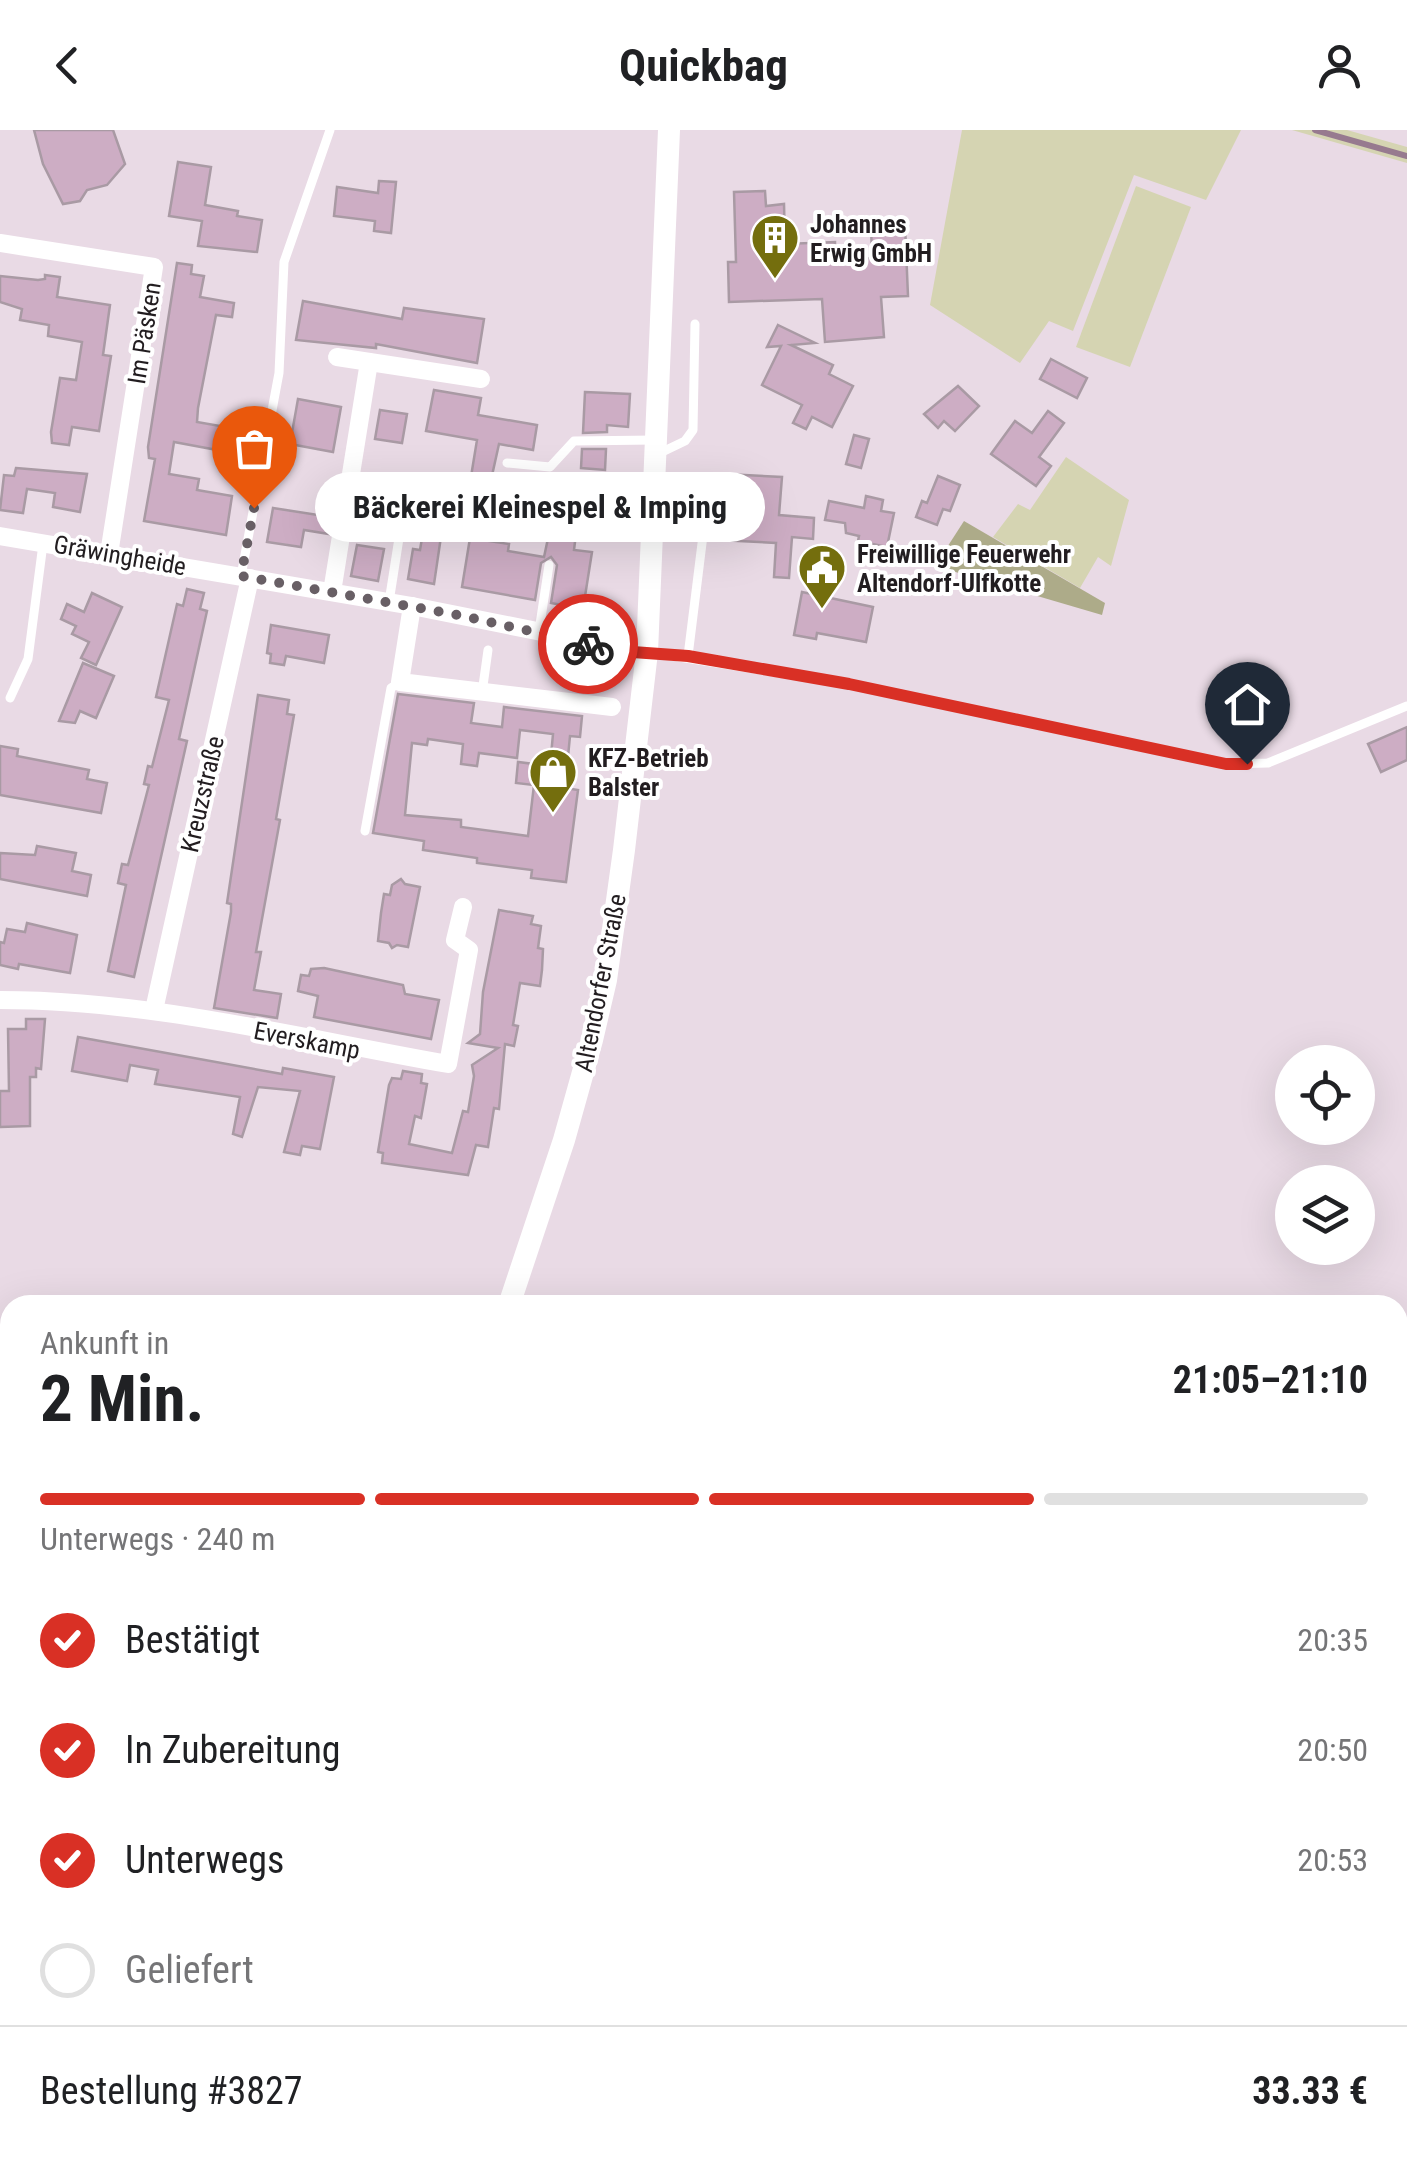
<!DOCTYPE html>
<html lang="de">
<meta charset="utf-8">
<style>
:root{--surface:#fff;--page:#f6f6f6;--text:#202124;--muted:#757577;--line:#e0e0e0;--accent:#d93025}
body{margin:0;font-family:"Roboto Condensed",sans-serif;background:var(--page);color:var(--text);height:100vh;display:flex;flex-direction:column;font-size:38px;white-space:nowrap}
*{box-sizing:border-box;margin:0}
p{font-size:32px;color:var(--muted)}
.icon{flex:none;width:55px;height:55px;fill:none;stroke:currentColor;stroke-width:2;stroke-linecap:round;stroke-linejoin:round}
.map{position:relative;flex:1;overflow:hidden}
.side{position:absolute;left:0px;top:1165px;width:1408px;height:882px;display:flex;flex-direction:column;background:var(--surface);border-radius:30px 30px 0 0;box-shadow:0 10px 40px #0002}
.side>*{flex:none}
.fabs{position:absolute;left:1275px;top:915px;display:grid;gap:20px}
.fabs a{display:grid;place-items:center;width:100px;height:100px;border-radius:50%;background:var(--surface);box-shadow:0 10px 40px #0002;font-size:50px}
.pin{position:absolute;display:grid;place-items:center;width:85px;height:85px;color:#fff;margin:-102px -42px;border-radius:50% 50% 50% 0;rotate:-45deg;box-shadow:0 0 10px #0007}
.pin .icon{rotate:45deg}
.courier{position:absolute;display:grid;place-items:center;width:100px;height:100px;margin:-50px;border:8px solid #d93025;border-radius:50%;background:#fff;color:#222;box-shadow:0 2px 12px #0007}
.bubble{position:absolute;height:70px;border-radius:35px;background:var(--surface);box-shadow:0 10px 40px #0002;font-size:32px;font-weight:700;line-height:70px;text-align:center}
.summary em{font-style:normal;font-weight:700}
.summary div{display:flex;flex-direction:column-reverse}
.summary{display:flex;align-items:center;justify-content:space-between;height:170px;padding:0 40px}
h1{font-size:65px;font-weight:700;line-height:75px}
.bar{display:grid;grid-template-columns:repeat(4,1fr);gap:15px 10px;align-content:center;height:120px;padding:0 40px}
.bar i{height:12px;border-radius:8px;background:var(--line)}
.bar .current{background:var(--accent)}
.bar p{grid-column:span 4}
.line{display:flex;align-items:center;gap:25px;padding:0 40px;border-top:2px solid var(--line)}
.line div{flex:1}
ol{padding:0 40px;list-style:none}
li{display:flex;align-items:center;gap:30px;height:110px}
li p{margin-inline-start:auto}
li .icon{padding:10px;border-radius:50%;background:var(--accent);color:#fff;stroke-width:4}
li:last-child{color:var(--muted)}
li i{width:55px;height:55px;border:5px solid var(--line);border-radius:50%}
header{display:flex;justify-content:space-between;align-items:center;height:130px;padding:0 40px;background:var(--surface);font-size:45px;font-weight:700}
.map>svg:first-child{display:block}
.green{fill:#d5d4b2}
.forest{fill:#adab89}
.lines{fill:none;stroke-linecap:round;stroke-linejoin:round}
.stream{stroke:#977a8f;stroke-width:6}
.building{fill:#cdadc4;stroke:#a99aa4;stroke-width:2.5;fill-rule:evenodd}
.service{stroke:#fff;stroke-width:9}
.minor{stroke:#fff;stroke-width:18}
.tertiary{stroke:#fff;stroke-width:22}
.done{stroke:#685f65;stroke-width:10;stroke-dasharray:0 18}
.route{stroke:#d93025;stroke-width:12}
.labels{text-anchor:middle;stroke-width:8;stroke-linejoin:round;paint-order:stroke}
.poi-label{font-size:25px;font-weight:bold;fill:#221d20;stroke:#fff;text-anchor:start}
.street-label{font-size:25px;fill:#221d20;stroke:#fff}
</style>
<header><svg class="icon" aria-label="back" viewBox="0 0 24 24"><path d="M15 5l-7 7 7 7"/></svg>Quickbag<svg class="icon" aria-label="person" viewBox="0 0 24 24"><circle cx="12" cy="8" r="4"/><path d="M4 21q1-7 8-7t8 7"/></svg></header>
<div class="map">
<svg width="1407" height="2046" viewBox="0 0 1407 2046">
<rect width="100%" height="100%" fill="#e9dae5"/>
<!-- green -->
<g class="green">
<polygon points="962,0 1241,0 1206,70 1134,45 1073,201 1049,191 1020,233 930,175"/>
<polygon points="1292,0 1347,0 1407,17 1407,33"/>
<polygon points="1136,56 1191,77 1130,237 1076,217"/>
<polygon points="1066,327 1129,370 1111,436 1098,427 1080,458 993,407 1018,374 1030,380"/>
</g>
<!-- forest -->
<g class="forest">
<polygon points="964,391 1105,473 1102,485 935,436"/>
<polygon points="10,1813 10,2036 7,2046 0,2046 0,1815"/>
</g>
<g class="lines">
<!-- stream -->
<g class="stream">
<polyline points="1315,0 1407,26"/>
<polyline points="1398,1277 1407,1269"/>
<polyline points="0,1494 10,1490"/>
</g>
</g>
<!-- building -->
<g class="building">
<polygon points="34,0 113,0 125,34 107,55 87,60 80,71 63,74 43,34"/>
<polygon points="178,32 211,37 205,75 238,81 237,86 262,90 257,122 198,116 202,91 169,86"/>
<polygon points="379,51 396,52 391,103 374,101 375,91 334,86 337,57 378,63"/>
<polygon points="765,61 766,76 784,74 785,114 835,112 835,129 872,128 871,96 905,95 908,166 881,167 884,207 825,212 822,169 729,172 728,132 736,132 734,62"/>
<polygon points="177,133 192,135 191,144 204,146 200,167 234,173 232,187 216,185 198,278 197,292 220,296 217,320 174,312 169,344 199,349 197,360 232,366 226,405 144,391 155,329 149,328 148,317"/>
<polygon points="45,145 60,147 57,167 110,175 103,225 111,226 99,301 72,297 69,315 52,313 51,302 60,248 76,250 82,212 48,206 49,195 20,190 22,179 0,172 0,146 38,150 45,149"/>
<polygon points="303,171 402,189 404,178 484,189 477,233 376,214 376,218 296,210"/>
<polygon points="778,195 815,213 791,215 833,235 829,244 853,256 832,297 812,287 806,299 793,293 802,275 762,255 781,216 767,217"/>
<polygon points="1051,229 1087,248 1077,268 1040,249"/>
<polygon points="958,256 979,276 955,301 944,291 938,298 924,284"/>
<polygon points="434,260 481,268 478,285 537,295 533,320 499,314 487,368 468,365 477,310 426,301"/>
<polygon points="585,262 630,264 628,297 607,295 607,302 583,303"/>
<polygon points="298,269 341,277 333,322 290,314"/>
<polygon points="380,280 407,284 402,313 375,309"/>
<polygon points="1048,281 1064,293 1039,327 1051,336 1036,356 991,324 1015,291 1032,303"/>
<polygon points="854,305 869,309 861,338 846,334"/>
<polygon points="582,319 606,319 605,340 581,338"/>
<polygon points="16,338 87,344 80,382 53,377 55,363 27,359 23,383 0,380 4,345 14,346"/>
<polygon points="725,344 782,347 779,385 814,388 813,409 792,407 789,448 774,447 776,413 719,410"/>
<polygon points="938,346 960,355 950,381 943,379 937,395 916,387 922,371 927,373"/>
<polygon points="373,350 396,353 390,386 368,382"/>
<polygon points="866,366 883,370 881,381 894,383 887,417 858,411 859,406 846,403 845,393 825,390 829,371 864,378"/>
<polygon points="273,378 331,387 329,404 304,400 301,417 267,412"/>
<polygon points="425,390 443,393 434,454 408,449 413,419 420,420"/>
<polygon points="560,393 577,396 574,420 592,422 583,479 551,473 557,435 551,427 541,433 535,470 462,457 470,408 509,414 508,421 544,427 550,399 559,401"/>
<polygon points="357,415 384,419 378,451 351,446"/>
<polygon points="187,459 204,463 200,479 207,481 179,609 187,611 134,847 108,841 126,755 118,753 122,734 128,735 149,655 144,654 148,636 152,637 169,570 156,567 177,474 183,476"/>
<polygon points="802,462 873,477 866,512 817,503 816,509 794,505"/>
<polygon points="92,463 122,477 96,535 81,528 89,512 72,504 76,496 61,489 67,474 84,482"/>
<polygon points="271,495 329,505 324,533 286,526 284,535 270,533 271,524 267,523"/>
<polygon points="83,533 114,546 96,588 80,581 75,593 59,591"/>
<path d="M 398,564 L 474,573 L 471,593 L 502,597 L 504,577 L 582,586 L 580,607 L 570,606 L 565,658 L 578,660 L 566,752 L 531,748 L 532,740 L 477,733 L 477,728 L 423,720 L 424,711 L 373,703 ZM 520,600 L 553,604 L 550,636 L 518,632 L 516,653 L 534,655 L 528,706 L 461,697 L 461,690 L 405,685 L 412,613 L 427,615 L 428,609 L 463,614 L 461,634 L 477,636 L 479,623 L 517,628 Z"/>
<polygon points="258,565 289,570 287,584 294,585 276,689 280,690 256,822 261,822 254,860 281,864 277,888 214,878 231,782 231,774 227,773"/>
<polygon points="1407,597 1407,630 1381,642 1368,614"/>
<polygon points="0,616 18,619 17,626 89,640 87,649 107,653 101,683 0,665"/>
<polygon points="37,716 76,723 72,741 91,745 87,766 0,749 0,723 35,725"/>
<polygon points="401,749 405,754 420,757 408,817 397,815 392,818 389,813 378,811 381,783 384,764 390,765 392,755"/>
<polygon points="499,780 533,786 531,794 541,796 538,818 543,819 542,840 540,856 520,853 513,895 518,896 514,916 505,914 499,979 494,978 488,1017 476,1015 468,1045 382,1033 383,1023 378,1022 389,955 392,948 401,949 403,941 422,944 421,953 427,954 421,988 415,986 409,1014 452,1023 463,981 468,982 474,946 472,935 498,918 468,913 480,904 483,862"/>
<polygon points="27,793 77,805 70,843 19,834 18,839 0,835 0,812 4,813 7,799 25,802"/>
<polygon points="324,838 403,855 405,864 439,870 431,909 314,887 318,866 298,861 301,845 309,846 311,839"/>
<polygon points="26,889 45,889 41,939 36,938 36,947 30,947 30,996 0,997 0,961 9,961 8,899 26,899"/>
<polygon points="78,907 282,944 283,938 334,947 320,1019 302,1016 300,1025 284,1022 300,961 258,957 242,1007 233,1004 240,967 155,954 158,940 130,935 127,951 72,941"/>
</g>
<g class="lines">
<!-- service -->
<g class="service">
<polyline points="660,323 685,311 693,300 695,194"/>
<polyline points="507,333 550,337 574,311 654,310"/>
<polyline points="241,446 279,243 284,132 330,0"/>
<polyline points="389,472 402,389"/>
<polyline points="539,501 549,435"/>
<polyline points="647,522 849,554 1226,634 1268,633 1407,576"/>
<polyline points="688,526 710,349"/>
<polyline points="482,563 488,520"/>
<polyline points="10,568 28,529 43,414"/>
<polyline points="365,701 391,558 400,552"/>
<polyline points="1398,1980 1407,1979"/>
<polyline points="1381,2038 1389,2046"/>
</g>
<!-- minor -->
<g class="minor">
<polyline points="0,113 154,137 109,424"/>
<polyline points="337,227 481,249"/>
<polyline points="0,406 412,476 572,508 605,520 647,522"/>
<polyline points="332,462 369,232"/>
<polyline points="412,476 400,552 612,577"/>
<path d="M 0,870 C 151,870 300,908 448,934 L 469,820 L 455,810 L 463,777"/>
<polyline points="154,880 250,448"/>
<polyline points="1398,1579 1407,1574"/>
<polyline points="0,1793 10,1792"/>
</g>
<!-- tertiary -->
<g class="tertiary">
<polyline points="509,1175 564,1010 592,910 606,850 624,720 647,522 669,0"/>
<polyline points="196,2046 199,2038"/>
</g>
</g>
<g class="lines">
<!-- done -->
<polyline class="done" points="254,378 241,446 458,485 588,514"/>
<!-- route -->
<polyline class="route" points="588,514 605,520 688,526 849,554 1226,634 1247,634"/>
</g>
<!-- icons -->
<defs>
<g id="building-pin" transform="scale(2.5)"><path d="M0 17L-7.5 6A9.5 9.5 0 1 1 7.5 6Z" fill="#746e0d" stroke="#fff"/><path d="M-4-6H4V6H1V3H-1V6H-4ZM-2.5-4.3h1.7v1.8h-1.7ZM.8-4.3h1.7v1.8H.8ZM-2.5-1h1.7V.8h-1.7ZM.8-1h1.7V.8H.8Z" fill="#fff"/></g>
<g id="civic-pin" transform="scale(2.5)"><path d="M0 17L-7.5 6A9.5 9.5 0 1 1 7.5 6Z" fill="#746e0d" stroke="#fff"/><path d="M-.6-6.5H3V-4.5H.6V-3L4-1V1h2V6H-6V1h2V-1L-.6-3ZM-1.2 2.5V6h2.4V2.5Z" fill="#fff"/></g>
<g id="shop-pin" transform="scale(2.5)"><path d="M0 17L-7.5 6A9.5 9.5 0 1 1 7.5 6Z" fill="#746e0d" stroke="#fff"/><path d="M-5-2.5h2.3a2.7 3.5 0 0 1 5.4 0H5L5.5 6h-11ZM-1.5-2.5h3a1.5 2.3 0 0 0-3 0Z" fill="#fff"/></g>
</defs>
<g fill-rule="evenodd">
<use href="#building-pin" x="775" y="108"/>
<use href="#civic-pin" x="822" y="438"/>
<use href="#shop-pin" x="553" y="642"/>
</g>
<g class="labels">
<!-- poi labels -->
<g class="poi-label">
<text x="810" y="103">Johannes<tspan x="810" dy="29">Erwig GmbH</tspan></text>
<text x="857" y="433">Freiwillige Feuerwehr<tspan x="857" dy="29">Altendorf-Ulfkotte</tspan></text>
<text x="588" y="637">KFZ-Betrieb<tspan x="588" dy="29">Balster</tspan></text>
</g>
<!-- street labels -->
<g class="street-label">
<text transform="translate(144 203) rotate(-81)" y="9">Im Päsken</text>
<text transform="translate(120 425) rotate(10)" y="9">Gräwingheide</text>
<text transform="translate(202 664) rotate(-77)" y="9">Kreuzstraße</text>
<text transform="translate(600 853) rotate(-79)" y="9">Altendorfer Straße</text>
<text transform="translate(307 910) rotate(11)" y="9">Everskamp</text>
</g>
</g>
</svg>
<div class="fabs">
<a><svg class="icon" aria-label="locate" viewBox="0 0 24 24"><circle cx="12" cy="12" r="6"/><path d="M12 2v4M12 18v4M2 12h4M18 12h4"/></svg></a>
<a><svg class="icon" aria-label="layers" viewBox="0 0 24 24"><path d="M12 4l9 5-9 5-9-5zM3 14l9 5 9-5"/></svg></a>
</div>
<div class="pin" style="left:254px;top:378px;background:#ea580c"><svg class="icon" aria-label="bag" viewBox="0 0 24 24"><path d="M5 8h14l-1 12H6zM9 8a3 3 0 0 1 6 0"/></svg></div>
<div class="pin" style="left:1247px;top:634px;background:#1f2937"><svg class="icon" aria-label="home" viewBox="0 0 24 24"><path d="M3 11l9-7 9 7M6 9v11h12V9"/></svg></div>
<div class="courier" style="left:588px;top:514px"><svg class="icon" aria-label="bike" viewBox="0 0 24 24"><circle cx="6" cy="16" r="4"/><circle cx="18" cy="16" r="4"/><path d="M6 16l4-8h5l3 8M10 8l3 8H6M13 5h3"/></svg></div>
<div class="bubble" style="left:315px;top:342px;width:450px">Bäckerei Kleinespel &amp; Imping</div>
<section class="side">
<div class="summary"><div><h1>2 Min.</h1><p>Ankunft in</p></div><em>21:05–21:10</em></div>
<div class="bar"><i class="current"></i><i class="current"></i><i class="current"></i><i></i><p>Unterwegs · 240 m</p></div>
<ol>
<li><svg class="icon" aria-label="check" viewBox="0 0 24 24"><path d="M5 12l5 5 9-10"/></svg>Bestätigt<p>20:35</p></li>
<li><svg class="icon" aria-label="check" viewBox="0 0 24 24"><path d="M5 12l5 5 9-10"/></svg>In Zubereitung<p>20:50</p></li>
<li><svg class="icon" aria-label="check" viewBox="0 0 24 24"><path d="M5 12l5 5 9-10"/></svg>Unterwegs<p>20:53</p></li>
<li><i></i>Geliefert</li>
</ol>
<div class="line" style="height:130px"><div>Bestellung #3827</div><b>33.33 €</b></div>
</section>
</div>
